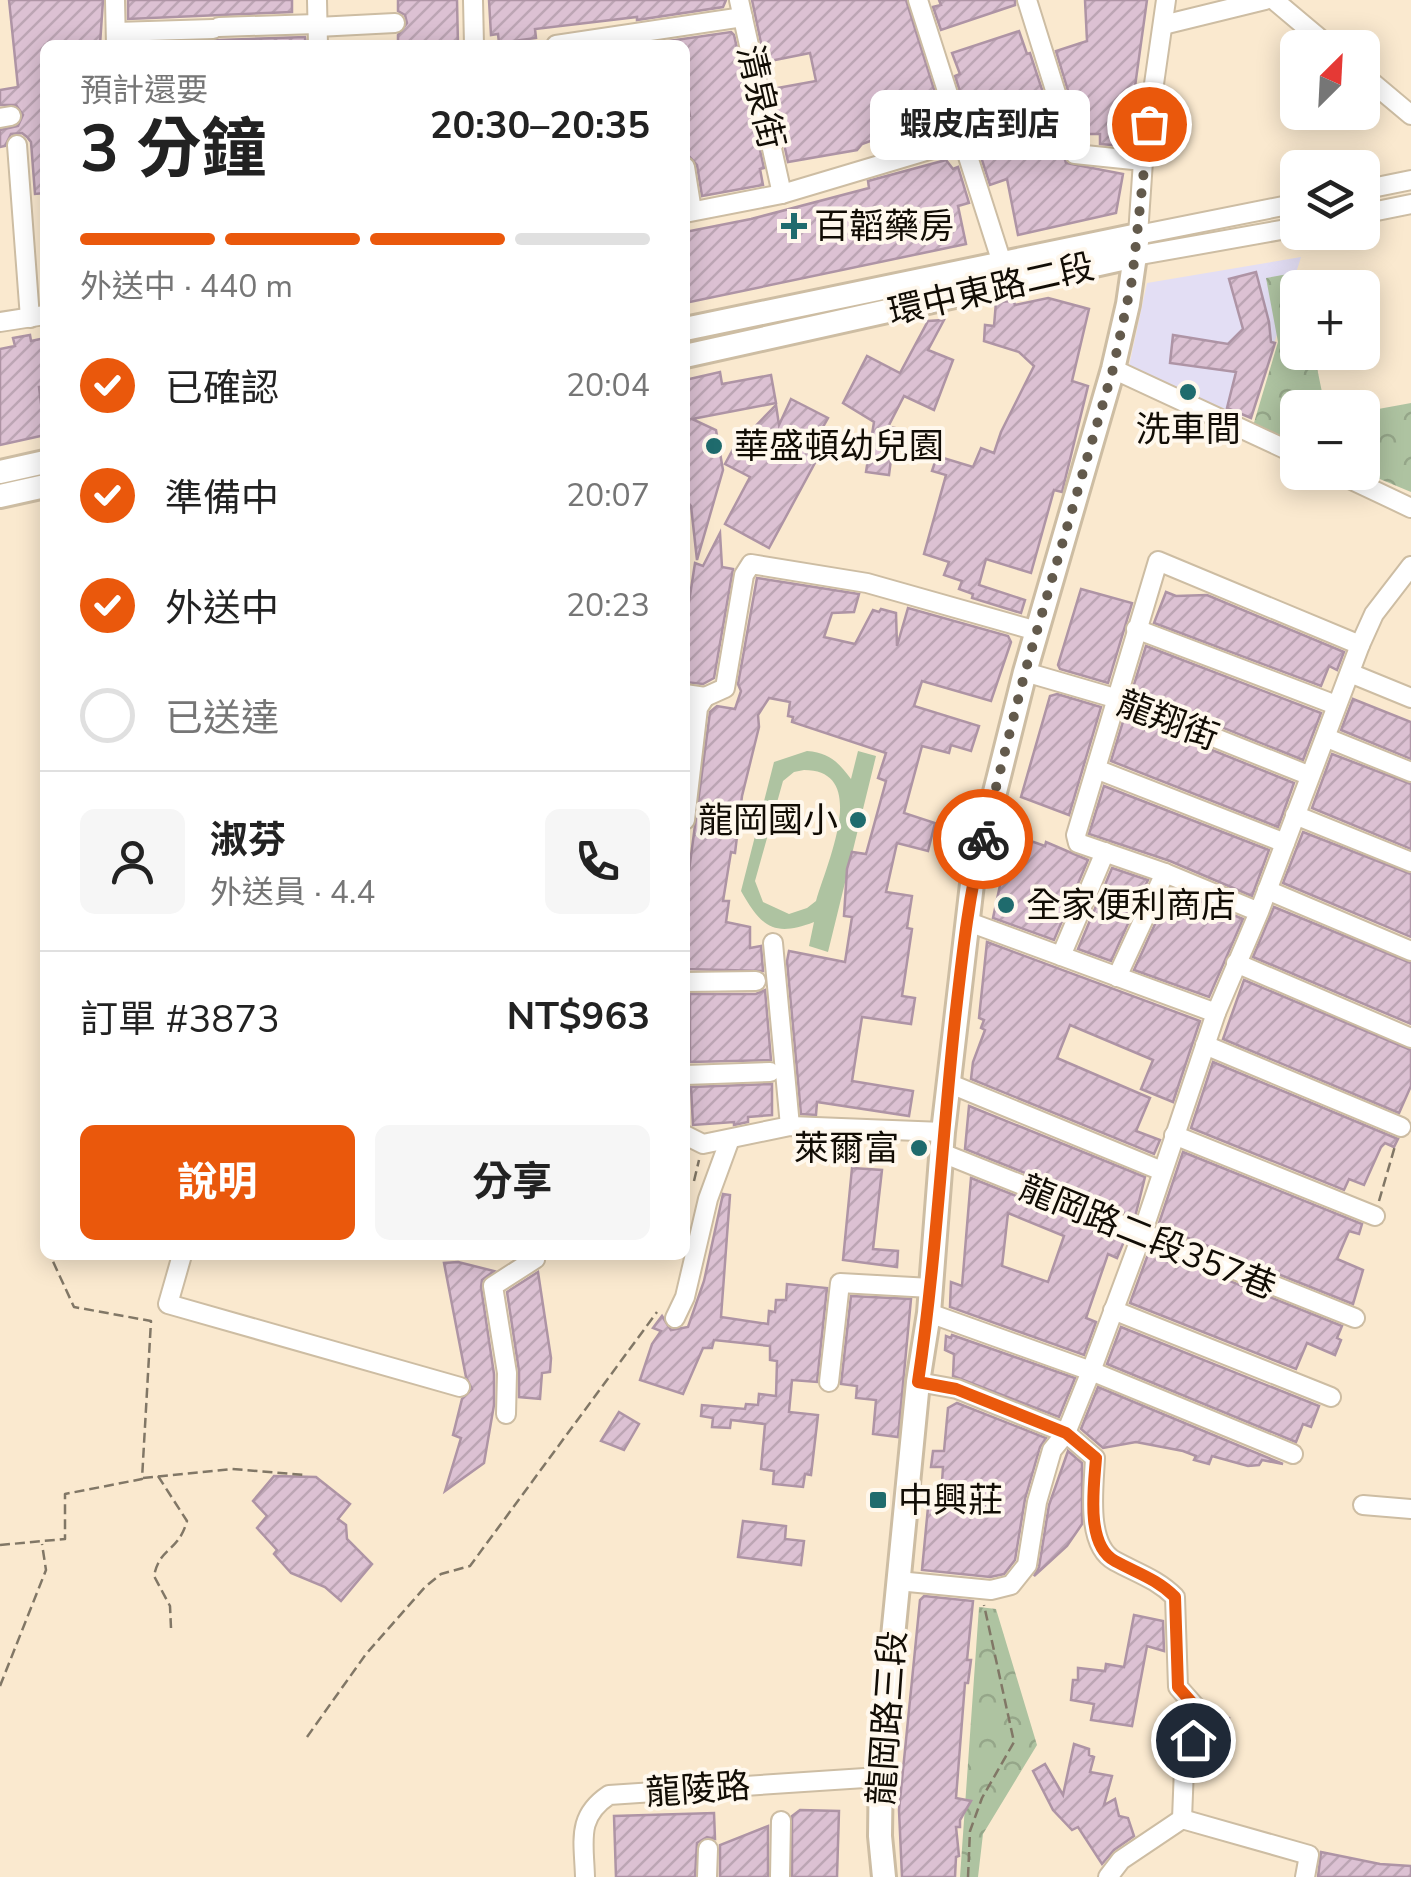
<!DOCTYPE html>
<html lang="zh-TW">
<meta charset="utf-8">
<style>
:root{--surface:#fff;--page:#f6f6f6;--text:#222;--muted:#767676;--line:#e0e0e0;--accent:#ea580c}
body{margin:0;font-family:"Nunito Sans","Noto Sans TC",sans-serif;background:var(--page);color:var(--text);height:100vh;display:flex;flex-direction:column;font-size:38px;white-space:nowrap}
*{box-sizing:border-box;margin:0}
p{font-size:32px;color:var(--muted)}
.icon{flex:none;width:55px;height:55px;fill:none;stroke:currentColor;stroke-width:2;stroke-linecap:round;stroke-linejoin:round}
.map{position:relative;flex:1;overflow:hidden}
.details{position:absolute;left:40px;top:40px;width:650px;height:1220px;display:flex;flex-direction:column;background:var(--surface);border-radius:15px;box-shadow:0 5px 25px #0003}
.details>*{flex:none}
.needle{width:65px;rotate:24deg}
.controls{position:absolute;left:1280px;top:30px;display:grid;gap:20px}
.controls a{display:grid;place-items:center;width:100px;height:100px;border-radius:15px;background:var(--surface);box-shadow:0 5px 25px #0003;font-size:50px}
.pin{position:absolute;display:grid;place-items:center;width:85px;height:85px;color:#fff;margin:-42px;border:5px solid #fff;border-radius:50%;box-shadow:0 2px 10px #0007}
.courier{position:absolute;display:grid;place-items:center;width:100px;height:100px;margin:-50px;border:8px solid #ea580c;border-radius:50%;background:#fff;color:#222;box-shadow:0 2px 12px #0007}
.bubble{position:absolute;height:70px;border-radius:15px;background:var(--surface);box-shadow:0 5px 25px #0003;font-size:32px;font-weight:700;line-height:70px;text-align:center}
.overview em{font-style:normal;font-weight:700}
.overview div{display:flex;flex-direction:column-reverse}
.overview{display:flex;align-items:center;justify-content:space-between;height:170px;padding:0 40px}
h1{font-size:65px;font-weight:700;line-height:75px}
.bar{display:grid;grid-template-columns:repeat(4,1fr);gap:15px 10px;align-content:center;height:120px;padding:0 40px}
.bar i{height:12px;border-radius:8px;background:var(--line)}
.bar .active{background:var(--accent)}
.bar p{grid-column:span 4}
.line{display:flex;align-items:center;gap:25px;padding:0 40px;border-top:2px solid var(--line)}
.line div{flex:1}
.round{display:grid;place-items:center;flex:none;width:105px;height:105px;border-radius:15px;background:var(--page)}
ol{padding:0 40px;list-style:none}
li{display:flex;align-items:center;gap:30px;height:110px}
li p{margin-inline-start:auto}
li .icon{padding:10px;border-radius:50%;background:var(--accent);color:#fff;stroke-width:4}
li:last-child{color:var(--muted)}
li i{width:55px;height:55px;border:5px solid var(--line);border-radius:50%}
.button{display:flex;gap:20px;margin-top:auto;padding:20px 40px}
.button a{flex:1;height:115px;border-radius:15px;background:var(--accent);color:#fff;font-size:40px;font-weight:700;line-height:115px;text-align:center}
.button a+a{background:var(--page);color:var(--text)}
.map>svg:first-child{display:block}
.industrial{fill:#e3def4}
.park{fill:url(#park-crowns)}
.pitch{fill:#aec3a1;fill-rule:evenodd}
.building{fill:url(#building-hatch);stroke:#ae94a5;stroke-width:2.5;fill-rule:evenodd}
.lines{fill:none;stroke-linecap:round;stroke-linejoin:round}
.minor-casing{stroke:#cdbda3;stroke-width:22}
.major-casing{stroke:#cdbda3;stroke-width:28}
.path{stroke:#817766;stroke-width:2.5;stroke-dasharray:10 5;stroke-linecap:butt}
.minor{stroke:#fff;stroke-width:18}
.major{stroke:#fff;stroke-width:22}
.done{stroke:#635a4c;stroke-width:10;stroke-dasharray:0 18}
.route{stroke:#ea580c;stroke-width:12}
.poi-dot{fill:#1f6b6d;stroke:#fff8ed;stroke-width:4}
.labels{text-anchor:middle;stroke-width:8;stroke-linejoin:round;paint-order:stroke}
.street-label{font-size:35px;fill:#120d05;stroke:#fff8ed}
.poi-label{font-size:35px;fill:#120d05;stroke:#fff8ed;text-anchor:start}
</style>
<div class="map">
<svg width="1411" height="1877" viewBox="0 0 1411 1877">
<defs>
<pattern id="park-crowns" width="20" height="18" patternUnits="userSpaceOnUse" patternTransform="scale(2.5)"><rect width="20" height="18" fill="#aec3a1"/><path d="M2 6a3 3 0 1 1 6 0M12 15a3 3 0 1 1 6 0" fill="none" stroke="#95a689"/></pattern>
<pattern id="building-hatch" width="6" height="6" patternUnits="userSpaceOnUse" patternTransform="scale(2.5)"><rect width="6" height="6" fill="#dcc1d3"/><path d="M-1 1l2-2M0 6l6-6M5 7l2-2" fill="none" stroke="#bca5b4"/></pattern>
</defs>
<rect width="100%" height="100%" fill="#fae9cf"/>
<!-- industrial -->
<polygon class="industrial" points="1301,257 1251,418 1212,409 1127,375 1147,283"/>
<!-- park -->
<g class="park">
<polygon points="1299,272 1302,287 1298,288 1298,352 1314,353 1325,407 1298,408 1297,445 1253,426 1278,342 1266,278"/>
<polygon points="1411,403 1411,492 1363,472 1362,412"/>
<polygon points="979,1607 996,1609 1037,1745 983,1834 978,1877 960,1877"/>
</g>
<!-- pitch -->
<path class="pitch" d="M 807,751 C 830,753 838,762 851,779 L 858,751 L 876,756 L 828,952 L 809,946 L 814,922 C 773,938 761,926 741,891 L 774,762 ZM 804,770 C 871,770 826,865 816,901 L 807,908 L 789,914 L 763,902 L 755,881 L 783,781 L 794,772 Z"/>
<!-- building -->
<g class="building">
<polygon points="9,0 103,0 100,45 45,45 45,193 35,194 31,142 27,137 22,133 11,134 5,146 0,147 0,130 18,126 23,115 16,105 0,105 0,90 18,87"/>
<polygon points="128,0 292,0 292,12 128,19"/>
<polygon points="398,0 457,0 458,45 398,45 398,35 407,23 405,15 398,11"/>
<polygon points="489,0 726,0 723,7 637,20 637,17 535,29 536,38 499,43 498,34 491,35"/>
<polygon points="752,0 906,0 942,115 862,144 857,150 788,162 772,89 816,81 810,53 765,62"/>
<polygon points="939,0 1015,0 1015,5 941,30 933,7 941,5"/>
<polygon points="1085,0 1147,0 1128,137 1124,146 1100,144 1100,134 1088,134 1084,114 1076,117 1056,51 1087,41"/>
<polygon points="1019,31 1027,54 1030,53 1066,163 1123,174 1116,213 1018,235 1007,179 990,185 955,76 960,74 952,53"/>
<polygon points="731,32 734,35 764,168 760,169 763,185 702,196 697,165 688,155 685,137 685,117 690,116 685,89 685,45 641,45"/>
<polygon points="305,37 306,45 128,45 220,40"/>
<polygon points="946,160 953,169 958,167 969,203 958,206 966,244 685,303 685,232 751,219 869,188 868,181"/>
<polygon points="1256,272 1269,322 1271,342 1275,343 1251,418 1227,408 1236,372 1170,363 1173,335 1228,344 1243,329 1229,279"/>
<polygon points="1048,298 1089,309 1072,381 1088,386 1062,492 1054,490 1031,573 986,559 979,585 1025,600 1021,613 972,598 973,594 959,589 962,581 944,575 949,562 924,554 946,475 932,471 937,456 973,467 981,448 994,453 1001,432 1034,366 1019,352 984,341 985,325 994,326 996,302 1014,301 1015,305"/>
<polygon points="944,320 928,350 953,360 934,410 904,396 888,427 895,428 889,475 866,472 874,422 843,403 867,356 900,373 928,321"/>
<polygon points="30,335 31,341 45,338 45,386 39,387 45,435 0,445 0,349 15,346 13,338"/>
<polygon points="720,372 722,384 771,375 776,403 692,419 716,430 723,470 697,560 691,506 685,499 685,380"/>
<polygon points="791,399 828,418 814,443 823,448 769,548 725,524 750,477 725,464 738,440 741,441 776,405 779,425"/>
<polygon points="720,533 722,567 733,569 714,678 703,684 685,682 685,628 695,563 703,566"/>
<polygon points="757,578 859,594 854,612 832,613 824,637 855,644 873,610 879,612 881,609 896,613 897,646 908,608 1008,636 1011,642 991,701 922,681 914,706 979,726 971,751 951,745 949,753 922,746 904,813 935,823 928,851 897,843 886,892 912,896 907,928 912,929 902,996 915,998 911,1024 862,1017 852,1081 913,1091 909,1116 817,1102 816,1115 801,1114 787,961 789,951 845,962 852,917 844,916 847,869 852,852 866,854 886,781 878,778 886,753 792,722 793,717 788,716 790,702 769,698 758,715 759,727 742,796 735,853 731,852 723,901 729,901 726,922 750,927 750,948 761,946 763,971 687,969 685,901 710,712 717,706 735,709 741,691 738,684"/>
<polygon points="1081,589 1132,603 1108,683 1060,669 1058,665"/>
<polygon points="1166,592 1176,596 1207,595 1344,652 1337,670 1329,666 1321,686 1154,623"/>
<polygon points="1146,646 1321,713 1303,760 1132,691"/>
<polygon points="1057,694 1101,707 1069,815 1021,797 1050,696"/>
<polygon points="1353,699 1411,722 1411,759 1341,730"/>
<polygon points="1125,715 1294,783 1278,827 1111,761"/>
<polygon points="1332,754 1411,784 1411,849 1312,808"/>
<polygon points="1104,786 1269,850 1252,896 1170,861 1089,834"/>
<polygon points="1303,832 1411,874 1411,937 1283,883"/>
<polygon points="1011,834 1045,846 1046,842 1088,860 1054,940 993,918"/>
<polygon points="1112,868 1148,880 1111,961 1078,949"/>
<polygon points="1171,889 1243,919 1209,997 1134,970"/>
<polygon points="1274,907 1411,963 1411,1024 1253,957"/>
<polygon points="987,942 1200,1021 1173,1102 1141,1089 1153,1060 1070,1025 1057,1058 1150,1098 1136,1131 1160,1140 1154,1154 971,1079 973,1062 985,1030 981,1028 984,1020 979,1018"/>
<polygon points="1244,980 1411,1050 1411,1086 1399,1113 1223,1039"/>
<polygon points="765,990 771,1060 690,1062 690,994 756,994"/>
<polygon points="1213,1062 1398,1139 1394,1147 1385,1143 1381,1147 1364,1185 1349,1179 1344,1190 1191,1128"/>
<polygon points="772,1084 772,1115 748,1117 748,1122 734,1125 734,1122 693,1125 691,1087"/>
<polygon points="969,1106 1145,1177 1135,1217 965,1149"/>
<polygon points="1183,1152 1362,1224 1359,1234 1349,1231 1337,1259 1363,1270 1353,1304 1158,1226"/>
<polygon points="852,1168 882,1170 873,1249 898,1251 897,1267 843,1260"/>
<path d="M 971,1178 L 1125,1239 L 1117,1258 L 1108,1254 L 1086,1318 L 1096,1322 L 1084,1355 L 950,1307 L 951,1282 L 962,1286 ZM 1008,1213 L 1064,1236 L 1048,1282 L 1002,1266 Z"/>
<polygon points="723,1194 730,1195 721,1317 768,1324 769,1311 775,1312 776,1300 786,1300 787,1284 827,1288 817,1382 792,1380 789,1412 818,1415 811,1475 805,1474 803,1487 773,1484 774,1471 761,1469 765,1424 731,1420 730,1428 712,1427 713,1418 701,1416 702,1405 745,1409 746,1404 758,1405 759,1394 776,1396 777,1361 770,1360 770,1346 714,1340 712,1348 703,1348 683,1394 640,1380 652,1344 661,1331 653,1328 662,1316 671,1330 688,1327 704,1281"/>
<polygon points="1150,1249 1342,1326 1337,1338 1341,1340 1335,1355 1307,1343 1296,1369 1130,1303"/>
<polygon points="458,1262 494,1271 482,1280 481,1287 494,1374 494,1405 484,1463 445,1491 461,1438 453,1435 462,1399 472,1389 466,1377 444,1263"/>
<polygon points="538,1272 551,1358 550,1372 542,1373 540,1399 519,1397 519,1371 507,1292"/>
<polygon points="851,1296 911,1299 898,1437 873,1434 876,1400 856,1398 857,1386 841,1384"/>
<polygon points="1121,1327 1319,1406 1311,1427 1303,1424 1296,1442 1107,1364"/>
<polygon points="952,1335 1075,1378 1059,1417 953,1376 954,1354 945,1350 946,1336 951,1338"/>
<polygon points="1098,1387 1283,1464 1262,1460 1259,1465 1248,1466 1212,1456 1209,1464 1194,1460 1196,1456 1183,1451 1136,1442 1103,1448 1081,1429"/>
<polygon points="957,1403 1046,1438 1040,1447 1025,1499 1015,1560 1004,1574 990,1577 922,1570 929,1497 941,1497 943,1467 931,1467 933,1451 944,1451 948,1408"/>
<polygon points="619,1412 639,1424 624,1450 601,1441"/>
<polygon points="1068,1451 1082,1463 1082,1524 1067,1546 1034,1576 1039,1567 1049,1505"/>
<polygon points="274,1476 316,1477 350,1504 338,1519 346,1525 347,1539 372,1564 341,1601 325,1587 291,1573 274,1554 277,1550 257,1528 267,1516 253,1501"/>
<polygon points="743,1521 786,1526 785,1539 804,1541 801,1565 738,1557"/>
<polygon points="924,1596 973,1601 967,1660 971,1660 968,1683 965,1683 956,1798 971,1801 960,1820 960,1827 956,1827 959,1856 956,1857 955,1877 902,1877 899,1810 920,1600"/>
<polygon points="1134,1615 1163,1621 1164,1651 1147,1646 1132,1726 1091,1720 1094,1704 1071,1700 1073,1680 1078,1680 1078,1668 1105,1671 1106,1664 1124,1667"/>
<polygon points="1213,1715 1229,1718 1220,1758 1201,1755"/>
<polygon points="1074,1744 1089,1749 1089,1755 1094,1757 1090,1772 1112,1776 1104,1805 1115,1799 1119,1816 1128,1818 1134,1836 1114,1850 1102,1864 1078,1827 1072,1830 1053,1810 1033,1771 1045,1764 1063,1795"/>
<polygon points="800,1810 839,1811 837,1877 792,1877 792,1816"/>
<polygon points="714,1813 715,1839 707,1837 697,1843 695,1877 616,1877 614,1816"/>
<polygon points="768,1826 768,1877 720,1877 720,1845"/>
<polygon points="1321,1852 1380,1864 1411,1866 1411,1877 1318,1877"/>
</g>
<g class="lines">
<!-- minor casing -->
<g class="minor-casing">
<g id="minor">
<polyline points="115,0 116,45"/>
<polyline points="317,0 318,45"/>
<polyline points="473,0 474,45"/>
<polyline points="739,0 782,194"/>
<polyline points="918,0 1002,263"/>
<polyline points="1027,0 1075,154 1143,161"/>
<polyline points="1166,0 1143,161 1138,235 1298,203"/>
<polyline points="1274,0 1331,48"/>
<polyline points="1163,25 1265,0"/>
<polyline points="219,27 317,24"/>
<polyline points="317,27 395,23"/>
<polyline points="116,32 213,29"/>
<polyline points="556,45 743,17"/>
<polyline points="1362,74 1411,115"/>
<polyline points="0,118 11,116"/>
<polyline points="17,145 30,318"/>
<polyline points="685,167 692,211"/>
<polyline points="1362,190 1411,180"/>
<polyline points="685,213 782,194 963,140"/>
<polyline points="1362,214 1411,204"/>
<polyline points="1135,256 1298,227"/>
<polyline points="0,322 45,315"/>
<polyline points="1113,369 1298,455"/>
<polyline points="1335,472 1411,508"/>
<polyline points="1136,629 1336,705"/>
<polyline points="1360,645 1374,614 1411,566"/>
<polyline points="1025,672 1118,699 1308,775"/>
<polyline points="1350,673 1411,698"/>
<polyline points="685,694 705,697"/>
<polyline points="705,697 725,688 744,575 751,564 867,583 1037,631"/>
<polyline points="1327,738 1411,772"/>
<polyline points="1096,769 1285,843"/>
<polyline points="1295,815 1411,862"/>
<polyline points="685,820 698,708 705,697"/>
<polyline points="1267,890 1411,951"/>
<polyline points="966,921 1216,1013"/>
<polyline points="773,943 790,1126"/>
<polyline points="1061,956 1105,852"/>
<polyline points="1236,963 1411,1038"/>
<polyline points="1117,977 1165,873"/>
<polyline points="685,982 756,981"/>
<polyline points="1205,1045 1401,1127"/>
<polyline points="685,1075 770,1072"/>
<polyline points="948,1083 1162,1171"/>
<polyline points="685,1135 703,1144 790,1126 943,1132"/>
<polyline points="1174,1135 1375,1216"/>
<polyline points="942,1153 1355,1318"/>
<polyline points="182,1255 168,1304 460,1387"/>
<polyline points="1113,1310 1331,1397"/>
<polyline points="929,1313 1091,1371 1293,1454"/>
<polyline points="675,1318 685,1297 708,1199 730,1139"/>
<polyline points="829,1382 840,1283 931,1288"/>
<path d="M 918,1382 L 957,1389 L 1066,1433 L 1095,1458 C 1094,1486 1085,1545 1115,1561 C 1137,1573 1157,1579 1175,1597 L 1178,1687 L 1201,1713 L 1184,1768 L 1182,1819"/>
<polyline points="506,1414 507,1373 493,1286 535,1259 534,1255"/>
<polyline points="1363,1505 1411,1509"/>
<polyline points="898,1581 991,1590 1011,1585 1027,1565 1037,1502 1052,1450 1066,1433 1091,1371 1142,1234 1216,1013 1259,912 1360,645 1158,561 1076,835 1078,843 1165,873 1259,912"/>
<path d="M 585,1877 C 584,1841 576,1817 609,1795 L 880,1777"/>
<polyline points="707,1877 708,1849"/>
<polyline points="780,1877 781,1821"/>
<polyline points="1108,1877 1121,1860 1182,1819 1309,1855 1305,1877"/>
</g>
</g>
<!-- major casing -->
<g class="major-casing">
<g id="major">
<polyline points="685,329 1138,235 1128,304 1113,369 1025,672 972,884 943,1132 929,1313 918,1382 881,1759 880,1836 884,1877"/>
<polyline points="685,356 1135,256"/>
<polyline points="0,472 45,462"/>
<polyline points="0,496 45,486"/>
</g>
</g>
<!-- path -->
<g class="path">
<polyline points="694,1181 699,1160"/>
<polyline points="1379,1201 1395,1146"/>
<polyline points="44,1241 45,1243"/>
<path d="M 158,1476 L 187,1521 C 178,1553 160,1546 154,1576 L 170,1606 L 171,1628"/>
<polyline points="143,1478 232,1469 305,1475"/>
<polyline points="0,1545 65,1539 65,1494 142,1479 151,1321 74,1307 50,1255"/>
<polyline points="0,1686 46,1570 42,1544"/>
<polyline points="307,1737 366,1654 425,1587 441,1574 470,1566 657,1312"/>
<polyline points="968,1877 970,1831 982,1798 1014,1742 984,1605"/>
</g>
<!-- minor -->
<use href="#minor" class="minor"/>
<!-- major -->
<use href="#major" class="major"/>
</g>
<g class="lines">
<!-- done -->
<polyline class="done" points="983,839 1025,672 1113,369 1132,280 1149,124"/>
<!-- route -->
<path class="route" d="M 983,839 C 968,898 962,958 955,1019 C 942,1140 936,1262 918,1382 L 956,1389 L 1066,1433 L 1096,1458 C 1094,1486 1085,1545 1115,1561 C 1137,1573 1157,1579 1175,1597 L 1178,1687 L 1201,1713 L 1193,1740"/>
</g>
<!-- markers -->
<g class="poi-dot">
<path d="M789 211h10v10h10v10h-10v10h-10v-10h-10v-10h10z"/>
<circle cx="1188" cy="392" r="10"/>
<circle cx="714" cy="446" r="10"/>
<circle cx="858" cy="820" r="10"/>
<circle cx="1006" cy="905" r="10"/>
<circle cx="919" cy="1148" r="10"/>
<rect x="868" y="1490" width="20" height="20" rx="5"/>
</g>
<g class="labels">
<!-- street labels -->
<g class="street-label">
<text transform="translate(761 97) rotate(77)" y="12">清泉街</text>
<text transform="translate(991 289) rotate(-13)" y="12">環中東路二段</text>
<text transform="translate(1168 720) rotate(21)" y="12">龍翔街</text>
<text transform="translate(1148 1237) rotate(22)" y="12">龍岡路二段357巷</text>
<text transform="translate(887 1718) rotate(-86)" y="12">龍岡路三段</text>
<text transform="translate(698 1789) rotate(-4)" y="12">龍陵路</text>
</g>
<!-- poi labels -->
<g class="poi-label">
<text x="814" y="238">百韜藥房</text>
<text x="1188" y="441" text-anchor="middle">洗車間</text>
<text x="734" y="458">華盛頓幼兒園</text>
<text x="838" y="832" text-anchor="end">龍岡國小</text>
<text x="1026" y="917">全家便利商店</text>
<text x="899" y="1160" text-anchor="end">萊爾富</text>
<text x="898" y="1512">中興莊</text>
</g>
</g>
</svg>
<div class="controls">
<a><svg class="needle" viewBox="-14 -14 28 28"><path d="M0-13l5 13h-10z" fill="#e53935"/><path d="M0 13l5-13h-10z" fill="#767676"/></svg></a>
<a><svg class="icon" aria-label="layers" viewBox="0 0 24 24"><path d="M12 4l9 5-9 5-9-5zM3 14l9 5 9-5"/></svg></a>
<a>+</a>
<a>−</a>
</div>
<div class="pin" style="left:1149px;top:124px;background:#ea580c"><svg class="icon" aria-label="bag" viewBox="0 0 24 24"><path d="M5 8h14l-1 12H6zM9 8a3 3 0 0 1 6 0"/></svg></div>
<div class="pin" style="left:1193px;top:1740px;background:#1f2937"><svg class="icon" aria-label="home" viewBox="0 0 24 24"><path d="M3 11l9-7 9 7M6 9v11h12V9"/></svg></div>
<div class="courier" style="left:983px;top:839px"><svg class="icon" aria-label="bike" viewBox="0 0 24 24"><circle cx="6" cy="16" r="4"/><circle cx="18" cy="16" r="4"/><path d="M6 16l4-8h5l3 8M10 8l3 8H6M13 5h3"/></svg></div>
<div class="bubble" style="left:870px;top:90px;width:220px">蝦皮店到店</div>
<section class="details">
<div class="overview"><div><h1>3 分鐘</h1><p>預計還要</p></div><em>20:30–20:35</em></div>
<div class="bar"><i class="active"></i><i class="active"></i><i class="active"></i><i></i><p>外送中 · 440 m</p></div>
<ol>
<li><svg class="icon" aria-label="check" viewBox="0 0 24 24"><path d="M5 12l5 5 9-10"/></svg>已確認<p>20:04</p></li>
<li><svg class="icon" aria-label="check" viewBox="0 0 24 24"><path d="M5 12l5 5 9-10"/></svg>準備中<p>20:07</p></li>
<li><svg class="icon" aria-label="check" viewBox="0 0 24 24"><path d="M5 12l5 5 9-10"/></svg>外送中<p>20:23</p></li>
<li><i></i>已送達</li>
</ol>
<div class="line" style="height:180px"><a class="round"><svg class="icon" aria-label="person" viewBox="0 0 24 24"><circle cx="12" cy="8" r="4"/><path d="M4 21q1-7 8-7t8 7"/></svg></a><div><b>淑芬</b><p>外送員 · 4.4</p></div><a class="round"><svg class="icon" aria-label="phone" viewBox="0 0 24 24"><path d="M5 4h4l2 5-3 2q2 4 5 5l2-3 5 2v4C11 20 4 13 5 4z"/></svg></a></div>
<div class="line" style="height:130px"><div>訂單 #3873</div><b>NT$963</b></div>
<div class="button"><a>說明</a><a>分享</a></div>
</section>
</div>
